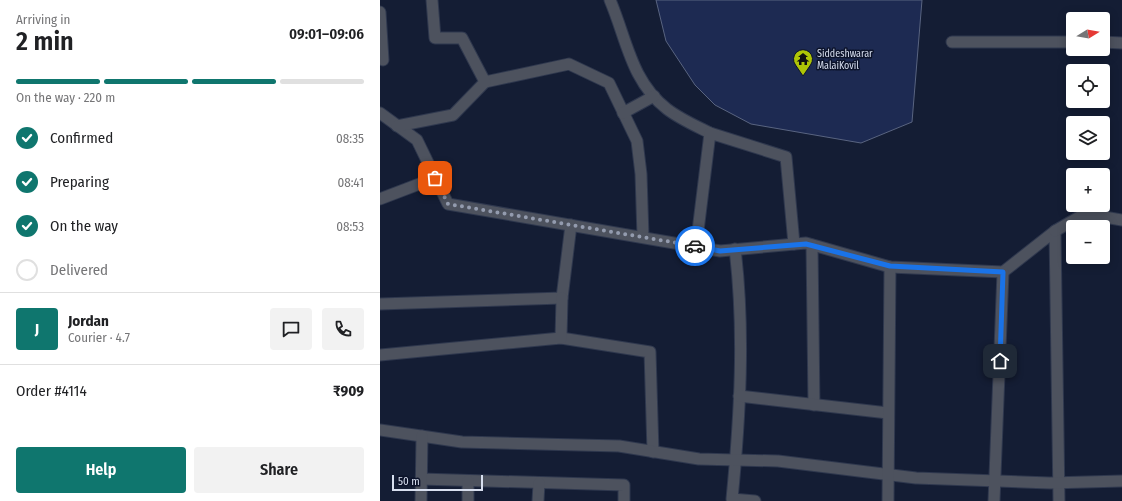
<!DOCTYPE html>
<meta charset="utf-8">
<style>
:root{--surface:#fff;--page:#f2f2f2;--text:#202124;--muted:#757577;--line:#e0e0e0;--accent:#0f766e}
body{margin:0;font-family:"Fira Sans Condensed",sans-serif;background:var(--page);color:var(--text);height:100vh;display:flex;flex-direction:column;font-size:15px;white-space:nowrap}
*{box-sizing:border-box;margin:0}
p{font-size:13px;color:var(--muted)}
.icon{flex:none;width:22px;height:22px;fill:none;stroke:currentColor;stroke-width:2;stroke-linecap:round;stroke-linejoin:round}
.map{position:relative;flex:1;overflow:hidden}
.drawer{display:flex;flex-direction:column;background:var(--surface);width:380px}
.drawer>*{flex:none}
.needle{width:26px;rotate:79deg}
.tools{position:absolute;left:686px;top:12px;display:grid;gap:8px}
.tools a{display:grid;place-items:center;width:44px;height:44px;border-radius:4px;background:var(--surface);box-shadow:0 2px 10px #0003;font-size:20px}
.scale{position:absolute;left:12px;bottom:10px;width:91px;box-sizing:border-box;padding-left:4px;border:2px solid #d8dfef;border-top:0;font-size:11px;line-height:14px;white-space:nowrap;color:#d8dfef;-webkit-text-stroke:3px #0c132a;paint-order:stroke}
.pin{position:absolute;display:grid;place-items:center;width:34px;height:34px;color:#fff;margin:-17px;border-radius:8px;box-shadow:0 2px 6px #0006}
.courier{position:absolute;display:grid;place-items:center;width:40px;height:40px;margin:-20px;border:3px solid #1a73e8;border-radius:50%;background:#fff;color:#222;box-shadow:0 1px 5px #0007}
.headline em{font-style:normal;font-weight:600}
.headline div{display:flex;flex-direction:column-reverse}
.headline{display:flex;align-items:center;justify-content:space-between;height:68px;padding:0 16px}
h1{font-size:26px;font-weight:600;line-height:30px}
.bar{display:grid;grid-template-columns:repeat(4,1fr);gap:6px 4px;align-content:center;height:48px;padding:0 16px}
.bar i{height:5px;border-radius:3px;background:var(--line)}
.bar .on{background:var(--accent)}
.bar p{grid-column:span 4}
.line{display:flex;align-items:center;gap:10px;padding:0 16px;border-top:1px solid var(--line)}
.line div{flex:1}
.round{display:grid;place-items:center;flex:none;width:42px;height:42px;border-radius:4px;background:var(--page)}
ol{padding:0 16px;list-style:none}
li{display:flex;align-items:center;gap:12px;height:44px}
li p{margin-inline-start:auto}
li .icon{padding:4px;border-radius:50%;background:var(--accent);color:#fff;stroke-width:4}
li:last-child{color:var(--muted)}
li i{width:22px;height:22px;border:2px solid var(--line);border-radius:50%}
.primary-button{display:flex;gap:8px;margin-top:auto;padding:8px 16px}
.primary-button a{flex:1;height:46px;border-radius:4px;background:var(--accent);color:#fff;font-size:16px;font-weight:600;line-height:46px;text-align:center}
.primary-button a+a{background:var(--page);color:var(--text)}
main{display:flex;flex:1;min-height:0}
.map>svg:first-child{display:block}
.building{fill:#1d2a52;stroke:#596480}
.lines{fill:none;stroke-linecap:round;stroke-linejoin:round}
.street-casing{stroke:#2f384e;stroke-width:13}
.street{stroke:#4d525e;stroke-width:11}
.done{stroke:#939bae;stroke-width:4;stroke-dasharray:0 7.2}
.route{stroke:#1a73e8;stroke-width:5}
.labels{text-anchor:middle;stroke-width:3;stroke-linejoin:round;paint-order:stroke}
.poi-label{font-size:10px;fill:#d8dfef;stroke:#0c132a;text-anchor:start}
</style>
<main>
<section class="drawer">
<div class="headline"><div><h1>2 min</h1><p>Arriving in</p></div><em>09:01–09:06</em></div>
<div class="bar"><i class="on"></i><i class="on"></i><i class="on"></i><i></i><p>On the way · 220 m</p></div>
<ol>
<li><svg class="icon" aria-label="check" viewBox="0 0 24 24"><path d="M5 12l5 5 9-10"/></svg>Confirmed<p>08:35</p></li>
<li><svg class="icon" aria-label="check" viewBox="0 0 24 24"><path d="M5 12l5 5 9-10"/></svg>Preparing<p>08:41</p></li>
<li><svg class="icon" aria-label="check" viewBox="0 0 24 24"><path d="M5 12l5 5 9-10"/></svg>On the way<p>08:53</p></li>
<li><i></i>Delivered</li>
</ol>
<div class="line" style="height:72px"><b class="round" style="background:var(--accent);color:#fff">J</b><div><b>Jordan</b><p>Courier · 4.7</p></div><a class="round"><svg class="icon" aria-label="chat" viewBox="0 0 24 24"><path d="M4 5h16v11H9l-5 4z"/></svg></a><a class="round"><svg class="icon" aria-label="phone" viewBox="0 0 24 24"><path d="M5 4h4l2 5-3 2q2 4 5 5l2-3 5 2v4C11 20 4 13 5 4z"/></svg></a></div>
<div class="line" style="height:52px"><div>Order #4114</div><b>₹909</b></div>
<div class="primary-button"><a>Help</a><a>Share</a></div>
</section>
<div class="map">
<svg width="742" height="501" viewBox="0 0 742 501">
<rect width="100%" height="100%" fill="#141d34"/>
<!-- building -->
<polygon class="building" points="276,0 542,0 532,122 481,143 371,124 335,105 315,85 286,41"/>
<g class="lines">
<!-- street casing -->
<g class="street-casing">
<g id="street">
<path d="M 230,0 C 247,40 251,81 287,109 C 300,119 316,126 330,133"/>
<polyline points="0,12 3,60"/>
<polyline points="572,42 693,42"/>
<polyline points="723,42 742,43"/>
<polyline points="105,82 189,64 229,83 257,141 261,174 263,237"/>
<polyline points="0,113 37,140 68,204 340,251 426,243 510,267 623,272 675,231 679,501"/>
<polyline points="243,113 274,96"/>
<polyline points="17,126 73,115 105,82 82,38 55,38 52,0"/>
<polyline points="0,199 55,178"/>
<polyline points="675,231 701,216 713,215 742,220"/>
<polyline points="432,245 434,405"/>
<polyline points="316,247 330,133 406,157 414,244"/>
<path d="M 355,249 C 365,331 360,417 352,499 L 375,501"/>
<polyline points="0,304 182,298 191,225"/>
<polyline points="181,338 270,352 273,452"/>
<polyline points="0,355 181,338 182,298"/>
<polyline points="359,396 508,413"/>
<polyline points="0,430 82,442 239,446 319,459 398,461 536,478 670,483 742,481"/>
<polyline points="41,479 244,485 244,501"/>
<polyline points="41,501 42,436"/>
<polyline points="88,501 88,481"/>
<polyline points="158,501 159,483"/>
<polyline points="508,501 510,267"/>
<polyline points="614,501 623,272"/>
</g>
</g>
<!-- street -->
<use href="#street" class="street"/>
</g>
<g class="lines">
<!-- done -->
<polyline class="done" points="55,178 68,204 315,246"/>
<!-- route -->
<polyline class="route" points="315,246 340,251 426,244 510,266 623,272 620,361"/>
</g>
<!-- icons -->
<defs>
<g id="temple-pin" transform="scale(1)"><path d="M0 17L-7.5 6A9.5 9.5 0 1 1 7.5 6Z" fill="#afc506" stroke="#0c132a"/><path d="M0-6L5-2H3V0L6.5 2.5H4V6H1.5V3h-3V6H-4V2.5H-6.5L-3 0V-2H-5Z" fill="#111"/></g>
</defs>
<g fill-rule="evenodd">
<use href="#temple-pin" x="423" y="59"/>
</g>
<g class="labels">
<!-- poi labels -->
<g class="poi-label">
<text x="437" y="57">Siddeshwarar<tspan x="437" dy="12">MalaiKovil</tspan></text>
</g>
</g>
</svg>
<div class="tools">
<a><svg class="needle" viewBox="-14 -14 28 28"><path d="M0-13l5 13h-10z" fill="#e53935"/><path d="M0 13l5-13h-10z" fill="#757577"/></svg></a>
<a><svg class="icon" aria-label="locate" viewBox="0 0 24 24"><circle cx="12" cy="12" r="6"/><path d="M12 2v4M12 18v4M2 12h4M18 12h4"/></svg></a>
<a><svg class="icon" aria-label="layers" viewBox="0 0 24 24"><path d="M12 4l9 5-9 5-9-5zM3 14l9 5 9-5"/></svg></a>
<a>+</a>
<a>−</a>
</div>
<div class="scale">50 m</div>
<div class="pin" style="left:55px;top:178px;background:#ea580c"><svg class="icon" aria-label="bag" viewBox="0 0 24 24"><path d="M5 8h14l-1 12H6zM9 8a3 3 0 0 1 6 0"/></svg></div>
<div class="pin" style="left:620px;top:361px;background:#1f2937"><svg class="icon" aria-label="home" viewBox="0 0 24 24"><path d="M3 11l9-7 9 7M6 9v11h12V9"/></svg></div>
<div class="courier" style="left:315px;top:246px"><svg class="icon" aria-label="car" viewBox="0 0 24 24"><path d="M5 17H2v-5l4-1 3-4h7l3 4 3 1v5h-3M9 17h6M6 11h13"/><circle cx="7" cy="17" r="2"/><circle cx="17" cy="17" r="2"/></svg></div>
</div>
</main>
